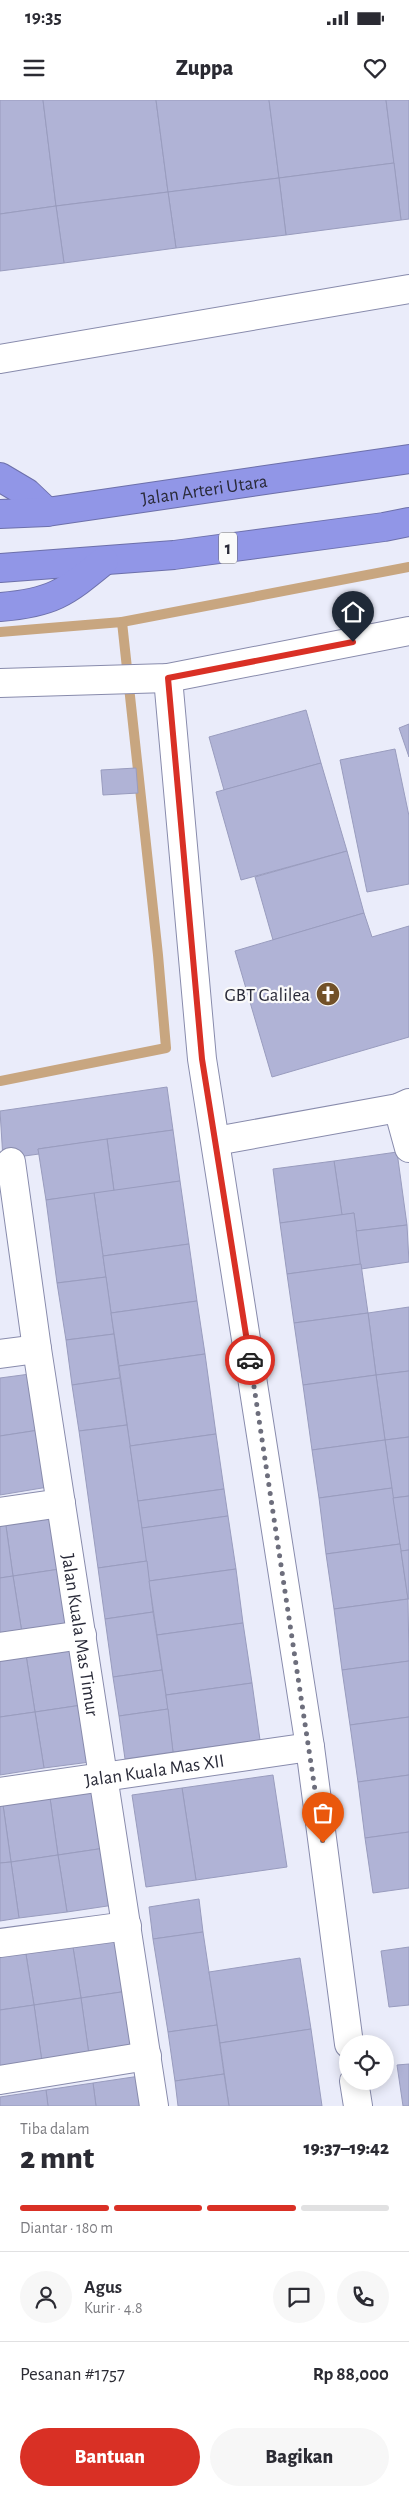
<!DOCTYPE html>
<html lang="id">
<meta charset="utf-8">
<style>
:root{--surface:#fff;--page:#f7f7f7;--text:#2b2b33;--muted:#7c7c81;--line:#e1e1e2;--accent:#d93025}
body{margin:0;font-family:"Alegreya Sans",sans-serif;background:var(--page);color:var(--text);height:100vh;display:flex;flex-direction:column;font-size:19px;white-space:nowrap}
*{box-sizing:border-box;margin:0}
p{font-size:16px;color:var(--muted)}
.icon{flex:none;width:28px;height:28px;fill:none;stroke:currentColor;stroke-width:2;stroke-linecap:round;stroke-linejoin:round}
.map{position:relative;height:2006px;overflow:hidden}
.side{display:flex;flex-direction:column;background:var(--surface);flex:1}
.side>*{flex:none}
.tools{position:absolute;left:339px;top:1935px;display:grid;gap:10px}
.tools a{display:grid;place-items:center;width:55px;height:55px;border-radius:50%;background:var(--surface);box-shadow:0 2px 12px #0003;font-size:25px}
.pin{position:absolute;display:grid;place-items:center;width:42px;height:42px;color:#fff;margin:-51px -21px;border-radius:50% 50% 50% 0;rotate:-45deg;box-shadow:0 0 5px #0007}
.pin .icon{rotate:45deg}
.courier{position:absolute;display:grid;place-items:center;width:50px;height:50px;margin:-25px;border:4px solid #d93025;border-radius:50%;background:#fff;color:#222;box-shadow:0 1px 6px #0007}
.headline em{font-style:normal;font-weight:800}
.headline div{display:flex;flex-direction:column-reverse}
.headline{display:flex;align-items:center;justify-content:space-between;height:85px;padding:0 20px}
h1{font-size:32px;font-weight:800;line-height:38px}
.bar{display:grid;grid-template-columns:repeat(4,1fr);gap:8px 5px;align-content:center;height:60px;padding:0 20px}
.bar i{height:6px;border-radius:4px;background:var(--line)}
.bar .current{background:var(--accent)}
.bar p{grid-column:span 4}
.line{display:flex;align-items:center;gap:12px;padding:0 20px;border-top:1px solid var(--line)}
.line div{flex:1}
.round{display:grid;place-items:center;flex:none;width:52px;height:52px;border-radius:26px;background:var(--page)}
.button{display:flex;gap:10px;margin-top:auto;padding:10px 20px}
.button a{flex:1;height:58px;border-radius:30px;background:var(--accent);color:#fff;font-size:20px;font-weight:800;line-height:58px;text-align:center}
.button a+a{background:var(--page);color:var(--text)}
.status{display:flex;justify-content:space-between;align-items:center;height:35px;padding:0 25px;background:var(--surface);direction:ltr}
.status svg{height:14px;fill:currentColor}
header{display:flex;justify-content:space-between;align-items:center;height:65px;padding:0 20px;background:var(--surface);font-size:22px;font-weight:800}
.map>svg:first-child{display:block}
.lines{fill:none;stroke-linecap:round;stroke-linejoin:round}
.stream{stroke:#c8a680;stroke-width:10}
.building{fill:#b0b3d6;stroke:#999cbe}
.minor-casing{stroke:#888bac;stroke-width:30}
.highway-casing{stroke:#6d70aa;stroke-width:30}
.minor{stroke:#fff;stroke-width:28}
.highway{stroke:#9196e7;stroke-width:28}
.done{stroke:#6d6e7c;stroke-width:5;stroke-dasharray:0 9}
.route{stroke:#d93025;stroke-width:6}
.labels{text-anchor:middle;stroke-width:4.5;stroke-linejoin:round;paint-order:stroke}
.shield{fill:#fafafa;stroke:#686872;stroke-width:1}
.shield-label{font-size:18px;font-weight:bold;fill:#292a38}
.street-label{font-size:19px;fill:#292a38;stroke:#fafafa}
.poi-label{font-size:19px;fill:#292a38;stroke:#fafafa;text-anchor:end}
</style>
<div class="status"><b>19:35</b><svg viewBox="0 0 49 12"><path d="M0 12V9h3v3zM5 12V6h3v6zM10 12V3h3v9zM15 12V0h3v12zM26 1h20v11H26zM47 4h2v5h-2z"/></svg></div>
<header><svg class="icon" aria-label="menu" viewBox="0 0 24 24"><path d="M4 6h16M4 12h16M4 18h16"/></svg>Zuppa<svg class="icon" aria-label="heart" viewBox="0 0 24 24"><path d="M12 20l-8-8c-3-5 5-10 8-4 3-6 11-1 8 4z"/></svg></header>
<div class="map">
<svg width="409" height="2006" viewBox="0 0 409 2006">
<rect width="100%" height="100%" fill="#eaecfa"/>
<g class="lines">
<!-- stream -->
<g class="stream">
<polyline points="122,522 409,467"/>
<polyline points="0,532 122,522 158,855 166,948 0,981"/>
</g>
</g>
<!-- building -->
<g class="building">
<polygon points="0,0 43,0 56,106 0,114"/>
<polygon points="43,0 156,0 168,92 56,106"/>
<polygon points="156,0 269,0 279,78 168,92"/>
<polygon points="269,0 386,0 394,63 279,78"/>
<polygon points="386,0 409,0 409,119 401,120"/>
<polygon points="394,63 401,120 286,135 279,78"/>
<polygon points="279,78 286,135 176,148 168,92"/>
<polygon points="168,92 176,148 64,163 56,106"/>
<polygon points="56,106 64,163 0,171 0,114"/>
<polygon points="306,610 321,663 224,690 209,637"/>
<polygon points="409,624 409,657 399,628"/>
<polygon points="395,649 409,716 409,784 367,792 340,660"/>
<polygon points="321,663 347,751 241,780 216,692"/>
<polygon points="136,668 138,693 103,695 101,670"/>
<polygon points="347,751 364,813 273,840 255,777"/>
<polygon points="364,813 372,837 409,826 409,937 272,977 235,851"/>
<polygon points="167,987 173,1030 38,1049 39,1054 3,1059 0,1011"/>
<polygon points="173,1030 180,1081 114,1091 107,1039"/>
<polygon points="107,1039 114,1091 46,1100 38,1049"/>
<polygon points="397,1052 407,1125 356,1131 354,1113 342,1115 334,1061"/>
<polygon points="334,1061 342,1115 280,1123 273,1069"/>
<polygon points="180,1081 189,1144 103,1156 94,1093"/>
<polygon points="94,1093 106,1177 57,1183 46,1100"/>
<polygon points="354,1113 361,1164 287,1174 280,1123"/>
<polygon points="407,1125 409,1162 361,1169 356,1131"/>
<polygon points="189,1144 197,1201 111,1213 103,1156"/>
<polygon points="361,1164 368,1213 294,1223 287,1174"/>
<polygon points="106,1177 114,1234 66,1240 57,1183"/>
<polygon points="197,1201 205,1254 119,1266 111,1213"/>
<polygon points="409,1207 409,1271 376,1275 368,1213"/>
<polygon points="368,1213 376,1275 303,1285 294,1223"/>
<polygon points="114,1234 120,1278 72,1285 66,1240"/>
<polygon points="205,1254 216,1334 130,1346 119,1266"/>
<polygon points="409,1271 409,1337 385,1340 376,1275"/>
<polygon points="30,1274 39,1330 0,1336 0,1278"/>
<polygon points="376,1275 385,1340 312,1350 303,1285"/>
<polygon points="120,1278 127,1325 79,1331 72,1285"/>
<polygon points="127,1325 147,1461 98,1468 79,1331"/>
<polygon points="39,1330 48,1387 0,1395 0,1336"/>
<polygon points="216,1334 224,1389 138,1401 130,1346"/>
<polygon points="409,1337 409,1396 393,1398 385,1340"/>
<polygon points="385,1340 392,1388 319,1398 312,1350"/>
<polygon points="392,1388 400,1444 326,1454 319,1398"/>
<polygon points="224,1389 228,1416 142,1428 138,1401"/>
<polygon points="409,1396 409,1450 401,1451 393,1398"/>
<polygon points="51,1412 60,1469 13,1476 5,1419"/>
<polygon points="228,1416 236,1469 149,1481 142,1428"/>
<polygon points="5,1419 13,1476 0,1478 0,1420"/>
<polygon points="400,1444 408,1499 334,1509 326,1454"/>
<polygon points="409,1450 409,1499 408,1499 401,1451"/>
<polygon points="147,1461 153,1512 105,1519 98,1468"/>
<polygon points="60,1469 69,1525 22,1533 13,1476"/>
<polygon points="236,1469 243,1523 157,1535 149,1481"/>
<polygon points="13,1476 22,1533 0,1536 0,1478"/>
<polygon points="408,1499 409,1561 342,1570 334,1509"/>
<polygon points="153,1512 162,1570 113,1577 105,1519"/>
<polygon points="243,1523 252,1583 166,1595 157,1535"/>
<polygon points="73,1548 82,1605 35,1612 26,1555"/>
<polygon points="26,1555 35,1612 0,1617 0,1559"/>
<polygon points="409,1561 409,1617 350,1625 342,1570"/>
<polygon points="162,1570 168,1609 119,1616 113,1577"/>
<polygon points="252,1583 260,1640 173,1652 166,1595"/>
<polygon points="82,1605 90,1662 44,1668 35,1612"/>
<polygon points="168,1609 173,1652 125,1659 119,1616"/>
<polygon points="35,1612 44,1668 0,1675 0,1617"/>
<polygon points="409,1617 409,1675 358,1682 350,1625"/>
<polygon points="273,1675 287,1767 196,1780 182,1688"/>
<polygon points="409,1675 409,1732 365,1738 358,1682"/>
<polygon points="182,1688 196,1780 146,1787 132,1695"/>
<polygon points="97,1691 105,1748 58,1755 50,1698"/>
<polygon points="50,1698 58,1755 11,1762 3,1705"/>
<polygon points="0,1705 3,1705 11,1762 0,1763"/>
<polygon points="409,1732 409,1788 373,1793 365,1738"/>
<polygon points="105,1748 114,1805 67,1812 58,1755"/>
<polygon points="58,1755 67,1812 19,1818 11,1762"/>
<polygon points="11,1762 19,1818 0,1821 0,1763"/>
<polygon points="199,1799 203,1832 153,1839 149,1807"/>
<polygon points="203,1832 217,1925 168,1932 153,1839"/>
<polygon points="119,1834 128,1891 81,1898 72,1841"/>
<polygon points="72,1841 81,1898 34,1905 25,1848"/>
<polygon points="409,1847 409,1905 389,1907 381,1851"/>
<polygon points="25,1848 34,1905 0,1910 0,1852"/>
<polygon points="300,1858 311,1929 220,1943 209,1872"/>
<polygon points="128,1891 136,1948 89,1955 81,1898"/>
<polygon points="81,1898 89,1955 42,1962 34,1905"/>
<polygon points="34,1905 42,1962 0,1968 0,1910"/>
<polygon points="217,1925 224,1974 175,1981 168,1932"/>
<polygon points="311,1929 322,2006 229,2006 220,1943"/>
<polygon points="409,1964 409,2006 403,2006 397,1965"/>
<polygon points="224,1974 229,2006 178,2006 175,1981"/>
<polygon points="140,1976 144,2006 96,2006 93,1983"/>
<polygon points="93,1983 96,2006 48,2006 46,1990"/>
<polygon points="46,1990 48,2006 0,2006 0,1997"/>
</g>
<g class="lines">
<!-- minor casing -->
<g class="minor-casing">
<g id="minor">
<polyline points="0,259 409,189"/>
<polyline points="168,578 202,959 310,1647 349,1944"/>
<polyline points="0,583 168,578 409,531"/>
<polyline points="398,1008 409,1048"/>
<polyline points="216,1041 398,1008 409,1003"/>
<path id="s1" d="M 11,1062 L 37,1249 L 154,2006"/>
<polyline points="0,1254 37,1249"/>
<polyline points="0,1412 61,1403"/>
<polyline points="0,1547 82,1535"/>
<path id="s2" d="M 0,1692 L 310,1647"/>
<polyline points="0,1843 127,1826"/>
<polyline points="0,1980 147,1956"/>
<polyline points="354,1981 358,2006"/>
</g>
</g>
<!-- highway casing -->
<g class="highway-casing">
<g id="highway">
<polyline points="0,377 27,393 47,412"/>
<path id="s3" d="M 0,414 L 47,412 L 409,359"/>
<polyline points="0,468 174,455 384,427 409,422"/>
<path d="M 0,507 C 52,503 65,493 104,461"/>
</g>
</g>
<!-- minor -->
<use href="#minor" class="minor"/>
<!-- highway -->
<use href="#highway" class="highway"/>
</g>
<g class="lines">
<!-- done -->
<polyline class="done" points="250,1260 323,1743"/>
<!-- route -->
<polyline class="route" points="250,1260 202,959 168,578 353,542"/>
</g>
<!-- icons -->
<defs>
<g id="church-disc" transform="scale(1.25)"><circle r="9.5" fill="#725128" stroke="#fafafa"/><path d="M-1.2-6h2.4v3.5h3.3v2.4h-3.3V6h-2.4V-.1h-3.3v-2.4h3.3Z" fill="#fff"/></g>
</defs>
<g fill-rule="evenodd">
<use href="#church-disc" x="328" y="894"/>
</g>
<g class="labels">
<!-- shield labels -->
<rect class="shield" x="219" y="432.5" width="18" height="31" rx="4"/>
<g class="shield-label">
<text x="228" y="454">1</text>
</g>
<!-- street labels -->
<g class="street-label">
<text dy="7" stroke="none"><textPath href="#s3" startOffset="206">Jalan Arteri Utara</textPath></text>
<text dy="7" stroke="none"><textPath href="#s1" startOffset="478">Jalan Kuala Mas Timur</textPath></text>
<text dy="7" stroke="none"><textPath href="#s2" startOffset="156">Jalan Kuala Mas XII</textPath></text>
</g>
<!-- poi labels -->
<g class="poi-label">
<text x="310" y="901">GBT Galilea</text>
</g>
</g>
</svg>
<div class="tools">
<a><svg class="icon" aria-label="locate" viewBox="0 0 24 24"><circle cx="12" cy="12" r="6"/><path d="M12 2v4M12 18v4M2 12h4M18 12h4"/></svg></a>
</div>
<div class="pin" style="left:323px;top:1743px;background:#ea580c"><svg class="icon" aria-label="bag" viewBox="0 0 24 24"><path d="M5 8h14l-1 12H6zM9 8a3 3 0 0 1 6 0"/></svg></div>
<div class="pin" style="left:353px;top:542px;background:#1f2937"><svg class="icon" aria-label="home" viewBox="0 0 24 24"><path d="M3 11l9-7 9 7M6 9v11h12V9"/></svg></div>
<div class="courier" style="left:250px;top:1260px"><svg class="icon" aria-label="car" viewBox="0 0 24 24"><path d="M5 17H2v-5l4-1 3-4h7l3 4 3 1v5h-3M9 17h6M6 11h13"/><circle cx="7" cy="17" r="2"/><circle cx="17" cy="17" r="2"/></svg></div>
</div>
<section class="side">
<div class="headline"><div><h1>2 mnt</h1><p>Tiba dalam</p></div><em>19:37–19:42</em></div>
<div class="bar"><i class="current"></i><i class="current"></i><i class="current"></i><i></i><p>Diantar · 180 m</p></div>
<div class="line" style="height:90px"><a class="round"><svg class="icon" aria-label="person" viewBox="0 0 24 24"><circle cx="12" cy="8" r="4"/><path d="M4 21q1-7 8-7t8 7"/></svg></a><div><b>Agus</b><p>Kurir · 4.8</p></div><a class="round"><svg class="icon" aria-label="chat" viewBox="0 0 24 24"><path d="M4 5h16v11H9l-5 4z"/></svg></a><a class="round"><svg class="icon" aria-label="phone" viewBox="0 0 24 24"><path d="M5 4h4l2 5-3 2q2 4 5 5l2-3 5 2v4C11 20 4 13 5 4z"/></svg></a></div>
<div class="line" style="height:65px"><div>Pesanan #1757</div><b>Rp 88,000</b></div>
<div class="button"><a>Bantuan</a><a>Bagikan</a></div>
</section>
